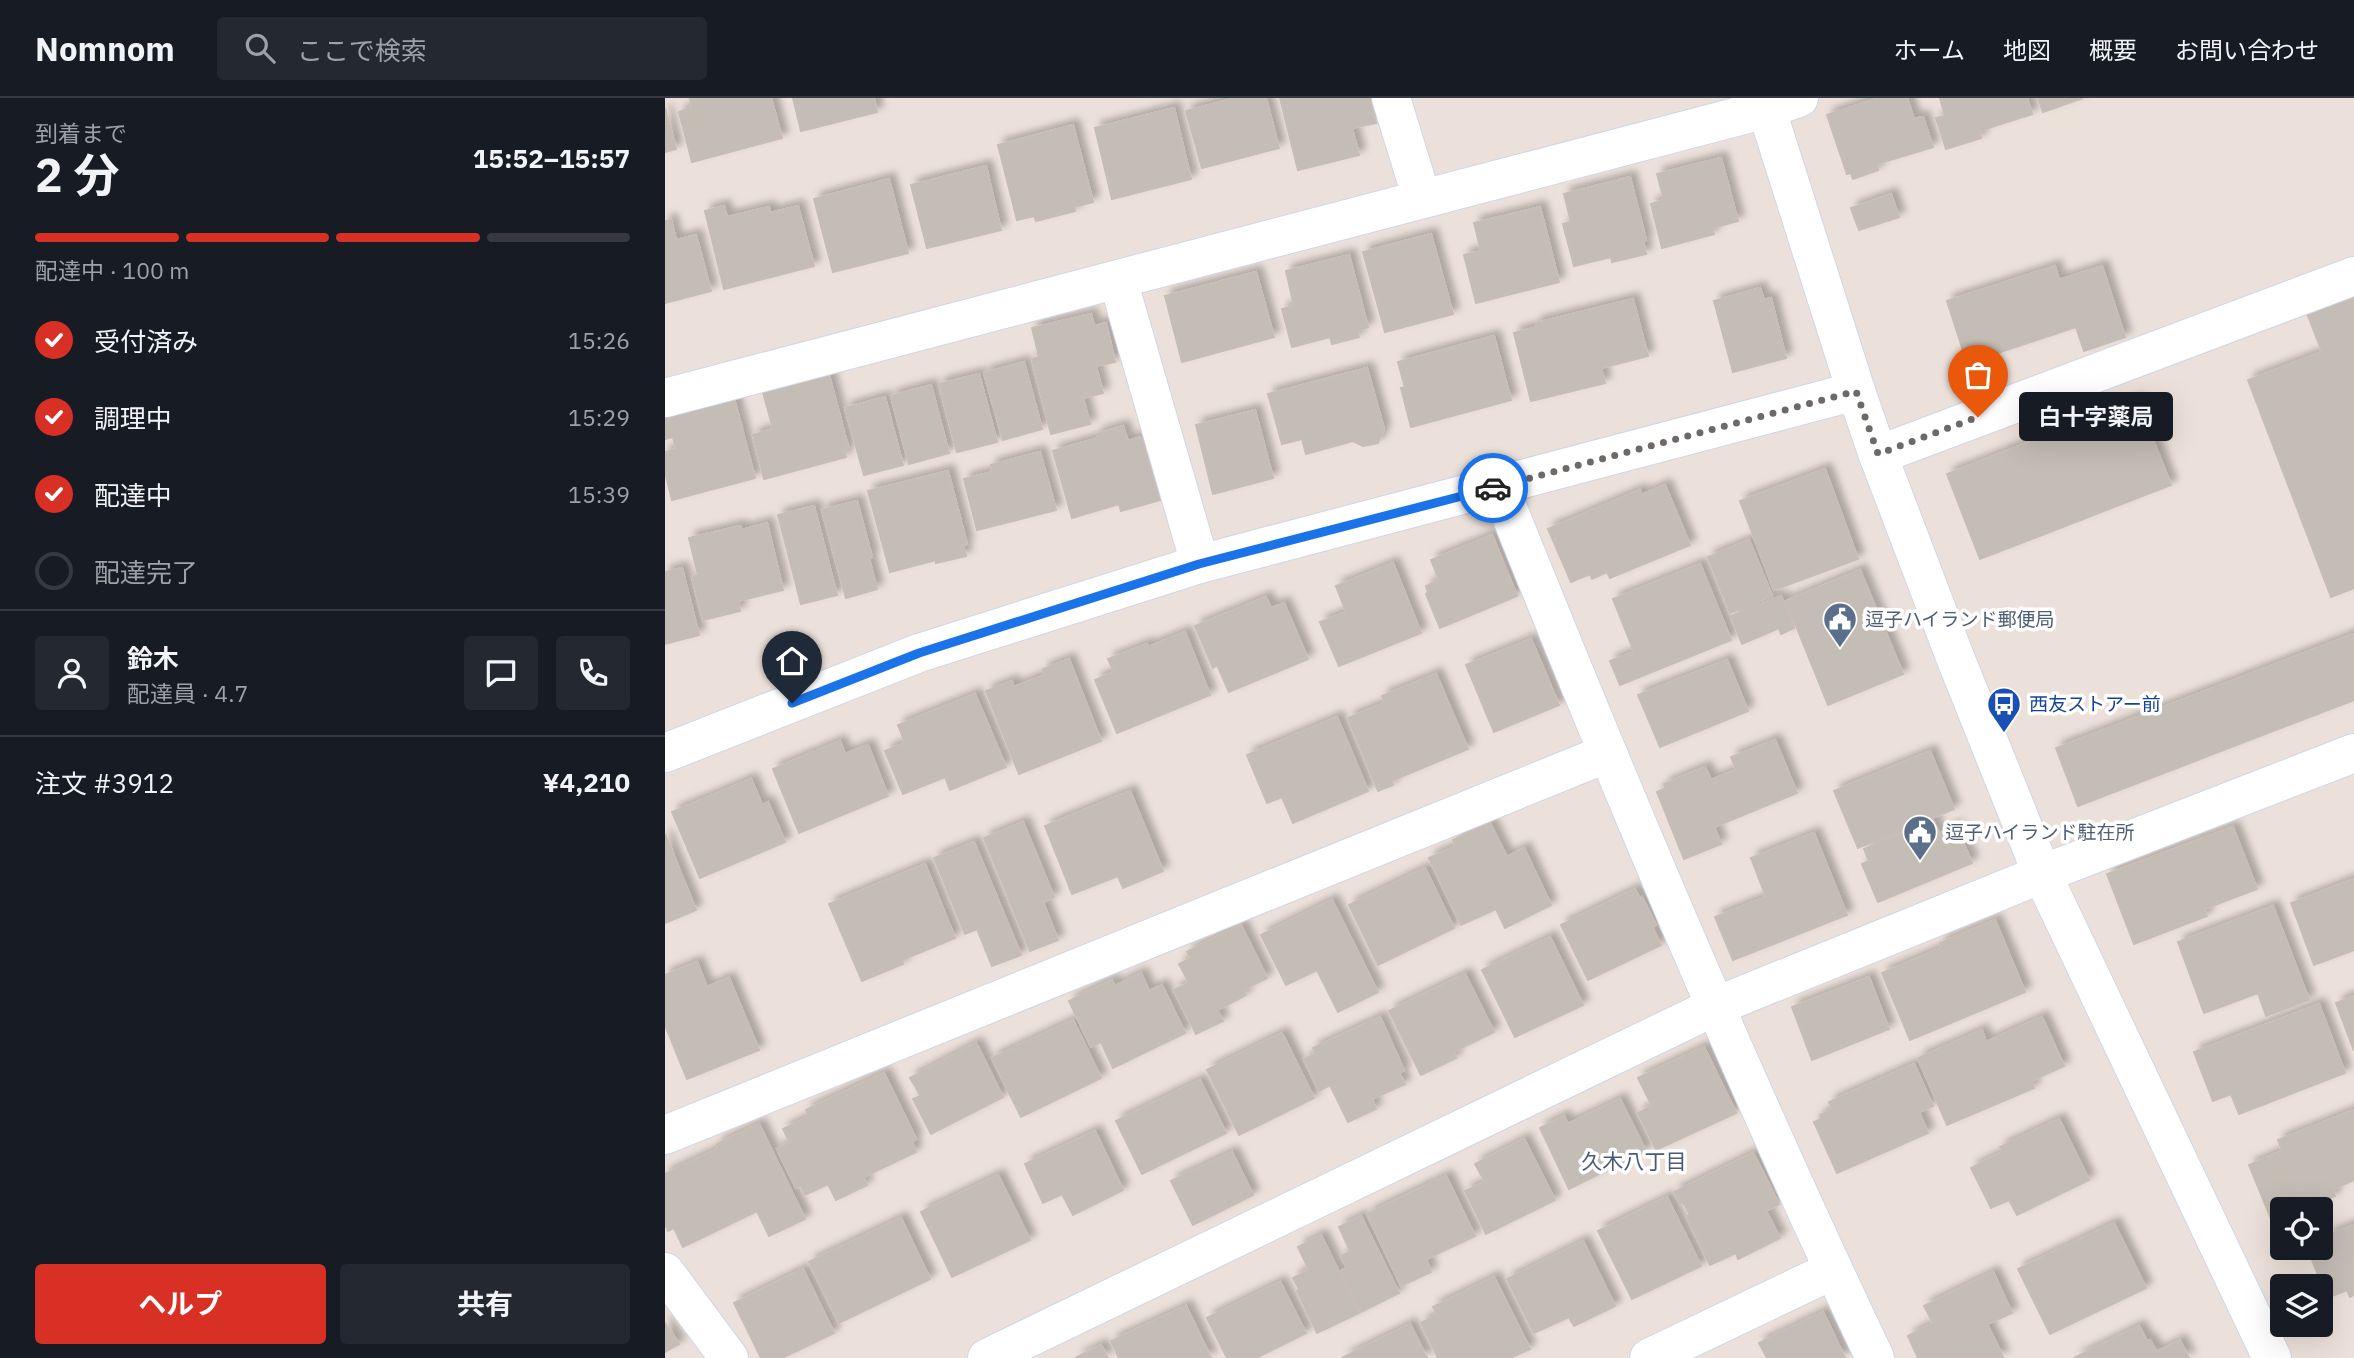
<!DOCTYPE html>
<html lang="ja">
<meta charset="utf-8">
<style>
:root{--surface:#171b24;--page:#242831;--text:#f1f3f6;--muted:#9ea1a6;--line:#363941;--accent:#d93025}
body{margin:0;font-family:"IBM Plex Sans","Noto Sans JP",sans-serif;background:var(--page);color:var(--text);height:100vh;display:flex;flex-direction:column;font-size:26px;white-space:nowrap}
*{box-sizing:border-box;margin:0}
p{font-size:23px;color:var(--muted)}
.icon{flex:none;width:38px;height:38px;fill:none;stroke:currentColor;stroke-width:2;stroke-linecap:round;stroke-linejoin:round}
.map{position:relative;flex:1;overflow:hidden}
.side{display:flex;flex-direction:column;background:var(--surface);width:665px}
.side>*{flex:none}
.buttons{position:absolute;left:1605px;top:1099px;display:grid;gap:14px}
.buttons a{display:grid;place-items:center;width:63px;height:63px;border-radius:7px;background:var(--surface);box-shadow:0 7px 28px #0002;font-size:35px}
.pin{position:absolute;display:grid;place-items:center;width:60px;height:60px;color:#fff;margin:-72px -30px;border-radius:50% 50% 50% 0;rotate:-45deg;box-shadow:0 0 7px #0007}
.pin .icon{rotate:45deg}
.courier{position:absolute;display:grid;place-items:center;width:70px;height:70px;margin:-35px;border:5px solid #1a73e8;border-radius:50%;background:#fff;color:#222;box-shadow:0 2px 9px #0007}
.bubble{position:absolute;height:49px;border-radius:7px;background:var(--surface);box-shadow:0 7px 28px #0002;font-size:23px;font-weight:700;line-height:49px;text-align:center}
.summary em{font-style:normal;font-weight:700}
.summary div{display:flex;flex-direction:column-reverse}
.summary{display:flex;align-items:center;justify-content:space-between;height:119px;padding:0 35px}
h1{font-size:46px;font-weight:700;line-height:52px}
.bar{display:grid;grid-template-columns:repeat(4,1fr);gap:10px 7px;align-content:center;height:84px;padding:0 35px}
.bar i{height:9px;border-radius:5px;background:var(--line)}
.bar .selected{background:var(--accent)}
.bar p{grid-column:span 4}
.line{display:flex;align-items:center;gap:18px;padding:0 35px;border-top:2px solid var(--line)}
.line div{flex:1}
.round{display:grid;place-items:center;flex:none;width:74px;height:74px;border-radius:7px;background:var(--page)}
ol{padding:0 35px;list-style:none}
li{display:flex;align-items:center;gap:21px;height:77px}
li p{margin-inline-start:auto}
li .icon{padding:7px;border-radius:50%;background:var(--accent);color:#fff;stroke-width:4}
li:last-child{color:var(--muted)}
li i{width:38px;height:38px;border:4px solid var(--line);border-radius:50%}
.button{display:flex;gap:14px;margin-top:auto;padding:14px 35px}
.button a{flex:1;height:80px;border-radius:7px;background:var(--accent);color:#fff;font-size:28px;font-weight:700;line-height:80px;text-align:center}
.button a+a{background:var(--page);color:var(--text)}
header{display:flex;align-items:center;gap:42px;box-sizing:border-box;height:98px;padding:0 35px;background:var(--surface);border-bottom:2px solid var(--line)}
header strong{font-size:33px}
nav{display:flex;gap:38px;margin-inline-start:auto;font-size:24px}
.search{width:490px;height:63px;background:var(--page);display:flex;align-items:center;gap:18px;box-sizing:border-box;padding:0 24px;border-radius:7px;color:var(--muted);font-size:26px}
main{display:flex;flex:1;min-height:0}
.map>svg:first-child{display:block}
.building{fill:#c4bdb6;stroke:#c7bdb4;stroke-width:2;filter:url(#shadow)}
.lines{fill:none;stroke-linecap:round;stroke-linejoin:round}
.minor-casing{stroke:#cfd6e3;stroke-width:40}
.tertiary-casing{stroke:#cfd6e3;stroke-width:40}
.minor{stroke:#fff;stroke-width:38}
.tertiary{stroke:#fff;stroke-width:38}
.done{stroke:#6d6967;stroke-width:7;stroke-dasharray:0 12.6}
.route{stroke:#1a73e8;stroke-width:9}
.labels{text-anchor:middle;stroke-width:7;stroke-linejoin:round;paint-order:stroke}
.service-label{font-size:19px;fill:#4e5e75;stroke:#fff;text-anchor:start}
.transit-label{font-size:19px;fill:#164399;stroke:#fff;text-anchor:start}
.neighbourhood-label{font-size:21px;fill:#48597b;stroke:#fff}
</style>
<header>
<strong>Nomnom</strong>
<div class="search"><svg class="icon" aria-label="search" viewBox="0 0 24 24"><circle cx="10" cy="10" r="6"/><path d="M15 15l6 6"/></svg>ここで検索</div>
<nav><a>ホーム</a><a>地図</a><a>概要</a><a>お問い合わせ</a></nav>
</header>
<main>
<section class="side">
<div class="summary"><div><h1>2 分</h1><p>到着まで</p></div><em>15:52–15:57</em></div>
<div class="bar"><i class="selected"></i><i class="selected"></i><i class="selected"></i><i></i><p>配達中 · 100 m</p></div>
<ol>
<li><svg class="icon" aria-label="check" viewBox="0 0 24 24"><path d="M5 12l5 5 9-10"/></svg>受付済み<p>15:26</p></li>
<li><svg class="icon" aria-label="check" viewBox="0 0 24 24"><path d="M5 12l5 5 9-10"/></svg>調理中<p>15:29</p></li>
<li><svg class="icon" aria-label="check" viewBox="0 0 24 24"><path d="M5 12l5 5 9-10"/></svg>配達中<p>15:39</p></li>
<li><i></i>配達完了</li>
</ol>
<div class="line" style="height:126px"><a class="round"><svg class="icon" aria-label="person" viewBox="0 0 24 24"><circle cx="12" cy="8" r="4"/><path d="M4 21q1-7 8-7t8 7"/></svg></a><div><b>鈴木</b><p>配達員 · 4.7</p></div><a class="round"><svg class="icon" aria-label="chat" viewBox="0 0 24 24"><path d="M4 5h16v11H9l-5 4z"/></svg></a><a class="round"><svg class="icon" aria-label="phone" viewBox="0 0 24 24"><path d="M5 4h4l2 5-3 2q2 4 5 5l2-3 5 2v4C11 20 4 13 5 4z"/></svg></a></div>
<div class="line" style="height:91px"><div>注文 #3912</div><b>¥4,210</b></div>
<div class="button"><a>ヘルプ</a><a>共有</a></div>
</section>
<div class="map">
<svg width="1689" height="1260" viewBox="0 0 1689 1260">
<defs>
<filter id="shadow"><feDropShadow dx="6" dy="-6" stdDeviation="3.5" flood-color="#0004"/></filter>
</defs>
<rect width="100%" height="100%" fill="#ece1da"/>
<!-- building -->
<g class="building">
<polygon points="25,0 106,0 117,40 27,64 14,14 27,9"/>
<polygon points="128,0 209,0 212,14 136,33"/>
<polygon points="571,0 601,0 614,50 537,70 521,13"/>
<polygon points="615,0 704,0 711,25 687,30 694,57 633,72"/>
<polygon points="1214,0 1242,0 1249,21 1258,19 1268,49 1212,66 1213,72 1188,81 1186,75 1182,76 1162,17"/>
<polygon points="1275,0 1362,0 1367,16 1314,33 1316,40 1281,51 1271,20 1280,18"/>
<polygon points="1373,0 1418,0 1378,14"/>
<polygon points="0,10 11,51 0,54"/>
<polygon points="509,10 526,81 447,101 430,30"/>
<polygon points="408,27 428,104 409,109 410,113 371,123 369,118 352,122 333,47"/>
<polygon points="1056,60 1073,123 1047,130 1049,136 997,150 986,106 999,102 992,76"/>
<polygon points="321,68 336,132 262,150 246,87"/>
<polygon points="965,79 981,142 978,143 981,156 947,164 946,159 909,168 898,126 906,124 899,96"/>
<polygon points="224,81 243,155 168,174 149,101"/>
<polygon points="1226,96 1234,119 1194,132 1186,110"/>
<polygon points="59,108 62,119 104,109 105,115 133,108 149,168 59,191 40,113"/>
<polygon points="875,109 894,184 811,205 799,157 816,153 809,125"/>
<polygon points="6,122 11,142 31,137 46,193 0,205 0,123"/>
<polygon points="766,136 788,216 720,234 698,154"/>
<polygon points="684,157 703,229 692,233 694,239 667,246 665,239 627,249 617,211 629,208 621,173"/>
<polygon points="1390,168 1394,182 1437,168 1460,239 1419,253 1411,229 1302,265 1282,203"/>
<polygon points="591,174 609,239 517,264 500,198"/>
<polygon points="1095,190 1099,202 1106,200 1121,260 1068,274 1049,203"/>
<polygon points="1689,197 1689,490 1666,499 1583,282 1657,254 1642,215"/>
<polygon points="968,201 983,258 936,270 940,285 866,303 849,235 872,229 871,225"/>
<polygon points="426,216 429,228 441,225 450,264 431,268 438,295 418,300 425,326 386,336 367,261 374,259 367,230"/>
<polygon points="829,238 846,302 746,329 736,290 740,290 733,264"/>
<polygon points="359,264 377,331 338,342 319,275"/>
<polygon points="702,270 719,331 713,345 698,348 688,343 641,356 637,341 617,346 603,296"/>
<polygon points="314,276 332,344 292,354 274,286"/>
<polygon points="164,277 184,352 179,353 181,359 99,381 88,337 108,331 98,294"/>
<polygon points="266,287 284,355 244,366 226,298"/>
<polygon points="220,299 238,367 199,377 180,310"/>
<polygon points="69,300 90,380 7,402 0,374 0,354 11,351 8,339 0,341 0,318"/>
<polygon points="1472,302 1506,387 1315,461 1282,376"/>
<polygon points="590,312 608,380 548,396 531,327"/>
<polygon points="458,328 463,343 476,339 495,402 456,413 454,406 407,420 388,353 433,340 432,336"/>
<polygon points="375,354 391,412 312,432 299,381 327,374 326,367"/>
<polygon points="1160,371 1193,461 1109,492 1075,403"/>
<polygon points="283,373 302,446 298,447 301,458 271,465 271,462 225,474 203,393"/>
<polygon points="1000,387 1025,447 945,480 942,474 927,481 925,476 906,484 883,431 975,392 976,397"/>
<polygon points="192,403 207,459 204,460 212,491 181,500 157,412"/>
<polygon points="149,408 172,497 136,506 113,417"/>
<polygon points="102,425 118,492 73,503 75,513 38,522 27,479 33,477 24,440 75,428 77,432"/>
<polygon points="827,437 852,498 775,530 761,496 763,495 761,488 774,482 766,462"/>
<polygon points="1084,442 1107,498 1065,515 1043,459"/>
<polygon points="728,465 756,535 674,568 655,524 681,514 671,488"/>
<polygon points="1035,466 1066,542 955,587 945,563 969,554 948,501"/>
<polygon points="17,470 34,537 0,546 0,474"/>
<polygon points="1195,472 1238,576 1163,607 1121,503"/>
<polygon points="1116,498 1129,530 1116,536 1114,530 1077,546 1066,518"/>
<polygon points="601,499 606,510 619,505 643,561 564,594 552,567 548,570 530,528"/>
<polygon points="520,534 545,597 452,635 430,582 449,574 443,561 482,546 483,549"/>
<polygon points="1689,536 1689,602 1413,708 1391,650"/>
<polygon points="866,541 894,607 829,634 801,567"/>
<polygon points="404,561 436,643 354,676 321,593 347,583 349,589 380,577 378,571"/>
<polygon points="1062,562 1083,613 995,649 973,597"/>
<polygon points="771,576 803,651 726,683 728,687 713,693 683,620 720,605 717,598"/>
<polygon points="310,596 341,669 285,692 280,679 238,696 220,653 240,645 233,627"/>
<polygon points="672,619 703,693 628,725 617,699 602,705 582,657"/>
<polygon points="1110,642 1132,695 1049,729 1056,746 1019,761 992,694 1001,690 999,686 1040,669 1046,682 1071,672 1066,659"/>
<polygon points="175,643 180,656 203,647 223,698 134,735 108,671"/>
<polygon points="1265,653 1289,711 1193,750 1169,693"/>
<polygon points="86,681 97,707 103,704 120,744 35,780 7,714"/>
<polygon points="465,693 498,773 458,790 453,778 407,796 380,728"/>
<polygon points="1268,722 1274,735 1291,728 1307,765 1213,804 1197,766 1204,763 1199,751"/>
<polygon points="358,724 389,799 378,804 393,842 365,853 319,740"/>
<polygon points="825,725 842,759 859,750 886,807 840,830 831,811 796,827 764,760 791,748 788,742"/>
<polygon points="1568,729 1592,791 1539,811 1542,818 1469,846 1442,776"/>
<polygon points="1149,735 1182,817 1068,862 1050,819 1101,799 1086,760"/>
<polygon points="0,736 31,812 0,825"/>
<polygon points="309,744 356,857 327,868 312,831 300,836 269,760"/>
<polygon points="260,766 290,840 237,862 238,866 197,883 164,806"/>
<polygon points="760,770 789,830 713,867 684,807"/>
<polygon points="1689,781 1689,852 1649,867 1626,805"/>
<polygon points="970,791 975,801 977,799 991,827 987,829 996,847 923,882 896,827"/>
<polygon points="667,802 713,894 673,914 652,872 621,887 596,837"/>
<polygon points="1608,808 1644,902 1601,918 1593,895 1539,915 1513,844"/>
<polygon points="1330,822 1360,894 1245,942 1217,875 1277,850 1275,845"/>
<polygon points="576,827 602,880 578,892 581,897 552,912 558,923 531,936 509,892 524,885 514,866 526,860 522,854"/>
<polygon points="885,839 918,907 850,939 817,872"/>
<polygon points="32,864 42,889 64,880 94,952 22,981 0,927 0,877"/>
<polygon points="476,875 484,893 497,887 520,935 448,970 436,944 426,949 404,903 447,882 450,888"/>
<polygon points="800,876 829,934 788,954 791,960 756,977 724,913"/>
<polygon points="1204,879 1224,931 1147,962 1127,909"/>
<polygon points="1689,898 1689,953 1671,905"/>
<polygon points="1654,906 1680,975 1574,1016 1566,996 1548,1003 1529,954"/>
<polygon points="715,919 739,972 734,975 740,986 707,1001 711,1011 683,1024 665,987 654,993 639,961 650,956 648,950"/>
<polygon points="1377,919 1399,968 1366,983 1369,990 1282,1027 1253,960 1317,932 1321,944"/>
<polygon points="408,922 436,980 356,1019 327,960"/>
<polygon points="617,935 649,1000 574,1037 542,972"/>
<polygon points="311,945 338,999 266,1036 248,1001 256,998 245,980"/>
<polygon points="1039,949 1071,1015 991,1052 973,1015 987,1008 973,980"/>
<polygon points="1249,966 1268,1008 1254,1014 1263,1035 1172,1075 1149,1024 1156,1021 1155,1017 1167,1012 1164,1004"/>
<polygon points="219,975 251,1041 247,1044 251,1054 198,1079 202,1087 171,1102 163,1086 140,1097 136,1088 131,1090 112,1051 125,1045 118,1031 144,1019 141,1012"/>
<polygon points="535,982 561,1035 477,1076 451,1023"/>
<polygon points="955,1001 981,1053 904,1091 875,1030 899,1018 903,1026"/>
<polygon points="1689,1012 1689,1082 1668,1091 1670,1098 1638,1111 1617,1111 1617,1120 1607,1123 1584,1067 1617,1053 1613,1042"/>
<polygon points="1394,1021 1424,1082 1352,1117 1344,1102 1326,1110 1306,1070 1338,1054 1335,1049"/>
<polygon points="94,1026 140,1121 104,1138 92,1113 18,1149 9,1130 3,1133 0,1126 0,1076 53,1051 52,1046"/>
<polygon points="430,1033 458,1092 408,1117 397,1096 378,1105 360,1066"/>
<polygon points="859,1041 890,1102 821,1136 800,1093 820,1084 810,1066"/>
<polygon points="567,1054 588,1097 528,1127 506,1083"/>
<polygon points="1088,1055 1114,1106 1101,1113 1115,1140 1073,1161 1071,1155 1045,1167 1021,1118 1025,1117 1018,1104 1015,1106 1009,1094"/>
<polygon points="333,1077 365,1142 287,1179 256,1114"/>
<polygon points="781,1078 810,1138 761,1161 766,1174 736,1188 702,1116"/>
<polygon points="1002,1099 1036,1168 967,1201 933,1133"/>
<polygon points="696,1118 734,1195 696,1214 676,1173 682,1169 676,1158 685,1153 674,1129"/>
<polygon points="236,1120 265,1181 174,1225 144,1164"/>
<polygon points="1449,1125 1481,1190 1385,1236 1353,1171"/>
<polygon points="1689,1127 1689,1197 1685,1199 1682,1192 1662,1200 1644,1154 1666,1145 1663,1137"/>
<polygon points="656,1137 694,1215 652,1235 632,1193 634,1191 628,1180 644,1172 633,1149"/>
<polygon points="918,1143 950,1208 909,1228 904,1219 869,1235 842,1181"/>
<polygon points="138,1171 169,1235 117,1260 96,1260 69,1205"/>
<polygon points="1328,1174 1347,1215 1322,1226 1338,1259 1253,1260 1243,1238 1268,1225 1259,1208"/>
<polygon points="829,1179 865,1251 845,1260 773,1260 756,1225 772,1217 768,1209"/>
<polygon points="615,1184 641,1235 591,1260 562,1260 542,1220"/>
<polygon points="521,1208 546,1260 454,1260 446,1243"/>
<polygon points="1158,1214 1180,1260 1102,1260 1094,1245"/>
<polygon points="0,1225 14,1246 0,1254"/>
<polygon points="745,1226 762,1260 677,1260"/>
<polygon points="1474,1228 1482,1243 1485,1242 1492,1254 1515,1242 1524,1260 1409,1260"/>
<polygon points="436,1247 443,1260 410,1260"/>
</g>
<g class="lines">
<!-- minor casing -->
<g class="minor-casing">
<g id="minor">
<polyline points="726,0 757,101"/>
<polyline points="453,182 535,466"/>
<polyline points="0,300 1101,11 1134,0"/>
<polyline points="1213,357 1689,178"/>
<path d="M 834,388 C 952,682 1074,974 1210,1260"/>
<polyline points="0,655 254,555 535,466 1191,293"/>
<polyline points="0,1037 943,655"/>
<polyline points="0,1174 64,1260"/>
<polyline points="322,1260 1051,908 1377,776 1689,655"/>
<polyline points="984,1260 1168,1172"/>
</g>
</g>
<!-- tertiary casing -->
<g class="tertiary-casing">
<polyline id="tertiary" points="1098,0 1191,293 1213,357 1290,559 1377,776 1607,1260"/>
</g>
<!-- minor -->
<use href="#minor" class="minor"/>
<!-- tertiary -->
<use href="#tertiary" class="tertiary"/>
</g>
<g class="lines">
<!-- done -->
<polyline class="done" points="828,390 1191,293 1213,356 1313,319"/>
<!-- route -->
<polyline class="route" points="127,605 254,555 534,466 828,390"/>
</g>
<!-- icons -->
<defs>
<g id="civic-pin" transform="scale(1.75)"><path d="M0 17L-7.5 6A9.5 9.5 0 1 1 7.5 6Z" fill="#5c6f8a" stroke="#fff"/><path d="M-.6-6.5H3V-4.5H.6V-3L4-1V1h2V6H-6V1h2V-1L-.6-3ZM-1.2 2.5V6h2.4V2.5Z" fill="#fff"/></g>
<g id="bus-pin" transform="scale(1.75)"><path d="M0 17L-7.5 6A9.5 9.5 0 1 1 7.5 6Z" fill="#1a4fb4" stroke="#fff"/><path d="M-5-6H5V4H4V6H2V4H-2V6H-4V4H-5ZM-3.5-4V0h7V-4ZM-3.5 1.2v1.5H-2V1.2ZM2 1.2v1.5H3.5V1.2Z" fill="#fff"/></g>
</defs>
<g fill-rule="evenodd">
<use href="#civic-pin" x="1175" y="521"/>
<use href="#bus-pin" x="1339" y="606"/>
<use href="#civic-pin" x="1255" y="734"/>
</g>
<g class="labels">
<!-- service labels -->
<g class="service-label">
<text x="1200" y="528">逗子ハイランド郵便局</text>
<text x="1280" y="741">逗子ハイランド駐在所</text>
</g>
<!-- transit labels -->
<g class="transit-label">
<text x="1364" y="613">西友ストアー前</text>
</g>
<!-- neighbourhood labels -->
<g class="neighbourhood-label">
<text x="969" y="1071">久木八丁目</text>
</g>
</g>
</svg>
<div class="buttons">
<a><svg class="icon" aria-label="locate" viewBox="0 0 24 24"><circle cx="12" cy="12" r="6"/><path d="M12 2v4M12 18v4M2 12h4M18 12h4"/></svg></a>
<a><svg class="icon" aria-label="layers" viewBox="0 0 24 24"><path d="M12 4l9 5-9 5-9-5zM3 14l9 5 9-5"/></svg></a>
</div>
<div class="pin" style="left:1313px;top:319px;background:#ea580c"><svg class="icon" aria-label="bag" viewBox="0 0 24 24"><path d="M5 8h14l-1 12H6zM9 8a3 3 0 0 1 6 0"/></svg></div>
<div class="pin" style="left:127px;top:605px;background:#1f2937"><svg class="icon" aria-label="home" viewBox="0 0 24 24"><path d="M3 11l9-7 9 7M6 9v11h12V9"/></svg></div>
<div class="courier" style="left:828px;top:390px"><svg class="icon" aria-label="car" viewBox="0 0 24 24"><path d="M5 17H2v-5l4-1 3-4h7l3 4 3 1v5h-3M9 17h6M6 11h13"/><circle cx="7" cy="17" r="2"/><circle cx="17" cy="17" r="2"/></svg></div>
<div class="bubble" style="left:1354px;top:294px;width:154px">白十字薬局</div>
</div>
</main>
